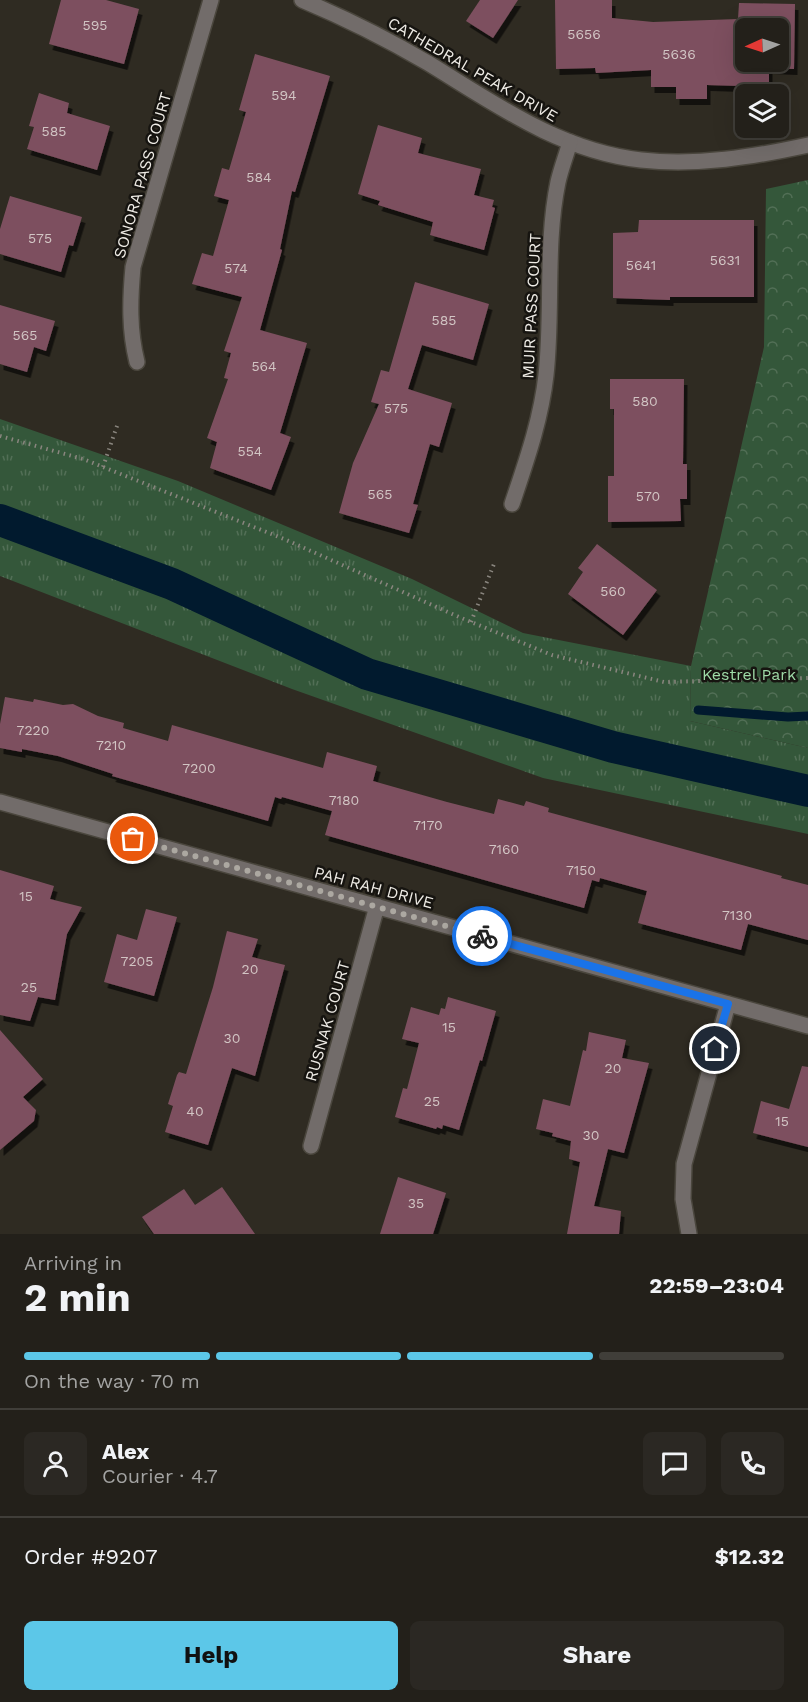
<!DOCTYPE html>
<meta charset="utf-8">
<style>
:root{--surface:#23201a;--page:#2b2823;--text:#f1f3f6;--muted:#a3a3a2;--line:#403e39;--accent:#5cc7e8}
body{margin:0;font-family:"Work Sans",sans-serif;background:var(--page);color:var(--text);height:100vh;display:flex;flex-direction:column;font-size:22px;white-space:nowrap}
*{box-sizing:border-box;margin:0}
p{font-size:20px;color:var(--muted)}
.icon{flex:none;width:33px;height:33px;fill:none;stroke:currentColor;stroke-width:2;stroke-linecap:round;stroke-linejoin:round}
.map{position:relative;height:1234px;overflow:hidden}
.drawer{display:flex;flex-direction:column;background:var(--surface);flex:1}
.drawer>*{flex:none}
.needle{width:39px;rotate:267deg}
.buttons{position:absolute;left:735px;top:18px;display:grid;gap:12px}
.buttons a{display:grid;place-items:center;width:54px;height:54px;border-radius:9px;background:var(--surface);box-shadow:0 6px 24px #0002,0 0 0 2px var(--line);font-size:30px}
.pin{position:absolute;display:grid;place-items:center;width:51px;height:51px;color:#fff;margin:-26px;border:3px solid #fff;border-radius:50%;box-shadow:0 2px 6px #0007}
.courier{position:absolute;display:grid;place-items:center;width:60px;height:60px;margin:-30px;border:4px solid #1a73e8;border-radius:50%;background:#fff;color:#222;box-shadow:0 2px 8px #0007}
.overview em{font-style:normal;font-weight:700}
.overview div{display:flex;flex-direction:column-reverse}
.overview{display:flex;align-items:center;justify-content:space-between;height:102px;padding:0 24px}
h1{font-size:39px;font-weight:700;line-height:45px}
.bar{display:grid;grid-template-columns:repeat(4,1fr);gap:9px 6px;align-content:center;height:72px;padding:0 24px}
.bar i{height:8px;border-radius:4px;background:var(--line)}
.bar .current{background:var(--accent)}
.bar p{grid-column:span 4}
.line{display:flex;align-items:center;gap:15px;padding:0 24px;border-top:2px solid var(--line)}
.line div{flex:1}
.round{display:grid;place-items:center;flex:none;width:63px;height:63px;border-radius:9px;background:var(--page)}
.action{display:flex;gap:12px;margin-top:auto;padding:12px 24px}
.action a{flex:1;height:69px;border-radius:9px;background:var(--accent);color:#111;font-size:24px;font-weight:700;line-height:69px;text-align:center}
.action a+a{background:var(--page);color:var(--text)}
.map>svg:first-child{display:block}
.grass{fill:url(#grass-tufts)}
.forest{fill:url(#forest-crowns)}
.lines{fill:none;stroke-linecap:round;stroke-linejoin:round}
.stream{stroke:#011a2e;stroke-width:9}
.canal{stroke:#011a2e;stroke-width:32}
.building{fill:#7d505f;fill-rule:evenodd;filter:url(#shadow)}
.minor-casing{stroke:#4a463d;stroke-width:18}
.path{stroke:#8a867f;stroke-width:4;stroke-dasharray:1.5 4.5;stroke-linecap:butt}
.minor{stroke:#726c6a;stroke-width:15}
.done{stroke:#aca8a1;stroke-width:6;stroke-dasharray:0 10.8}
.route{stroke:#1a73e8;stroke-width:8}
.labels{text-anchor:middle;stroke-width:5;stroke-linejoin:round;paint-order:stroke}
.number-label{font-size:14px;fill:#d2c5c4}
.street-label{font-size:16px;fill:#efece6;stroke:#161410}
.park-label{font-size:16px;fill:#9edaa7;stroke:#161410}
</style>
<div class="map">
<svg width="808" height="1234" viewBox="0 0 808 1234">
<defs>
<pattern id="grass-tufts" width="24" height="20" patternUnits="userSpaceOnUse" patternTransform="scale(1.5)"><rect width="24" height="20" fill="#34573a"/><path d="M3 7l-1-3M5 7V3M7 7l1-3M15 17l-1-3M17 17v-4M19 17l1-3" fill="none" stroke="#526f56"/></pattern>
<pattern id="forest-crowns" width="20" height="18" patternUnits="userSpaceOnUse" patternTransform="scale(1.5)"><rect width="20" height="18" fill="#34573a"/><path d="M2 6a3 3 0 1 1 6 0M12 15a3 3 0 1 1 6 0" fill="none" stroke="#526f56"/></pattern>
<filter id="shadow"><feDropShadow dx="3.5" dy="6" stdDeviation="0" flood-color="#0009"/></filter>
</defs>
<rect width="100%" height="100%" fill="#2f2b22"/>
<!-- grass -->
<polygon class="grass" points="0,419 178,481 412,579 523,633 691,666 690,721 808,748 808,834 543,778 292,689 0,576"/>
<!-- forest -->
<polygon class="forest" points="808,180 808,748 690,721 691,666 764,347 766,189"/>
<g class="lines">
<!-- stream -->
<polyline class="stream" points="698,710 788,717 808,716"/>
<!-- canal -->
<polyline class="canal" points="0,520 172,584 367,674 613,747 808,791"/>
</g>
<!-- building -->
<g class="building">
<polygon points="61,0 106,0 139,9 124,64 49,44"/>
<polygon points="480,0 518,0 493,38 466,21"/>
<path d="M 555,0 L 612,0 L 612,18 L 653,22 L 738,19 L 739,3 L 795,4 L 794,69 L 769,68 L 769,87 L 707,85 L 707,99 L 676,99 L 676,87 L 651,87 L 651,70 L 596,73 L 595,68 L 556,69 ZM 746,28 L 778,28 L 778,62 L 746,62 Z"/>
<polygon points="255,54 330,76 295,192 292,191 280,249 282,250 260,330 307,343 280,433 291,437 271,490 210,468 217,442 207,438 228,379 224,378 231,353 224,351 242,297 192,284 202,253 213,256 229,200 214,196 222,168 229,170 246,112 239,110"/>
<polygon points="39,93 69,103 67,113 110,126 97,170 27,149 34,127 29,126"/>
<polygon points="378,125 422,138 418,153 481,169 474,195 494,200 492,207 495,208 484,250 430,235 433,222 378,205 380,201 358,194"/>
<polygon points="10,196 82,217 73,246 69,245 61,272 0,254 0,229"/>
<polygon points="639,220 754,220 754,297 670,297 670,300 613,298 613,233 638,232"/>
<polygon points="415,282 489,304 473,360 422,345 408,389 452,403 439,447 430,444 413,504 418,505 409,533 339,513 353,463 379,404 371,402 381,370 389,372"/>
<polygon points="0,305 55,321 46,351 34,347 27,372 0,364"/>
<polygon points="610,379 684,379 683,464 687,464 687,499 680,499 681,521 608,522 608,476 614,476 614,409 610,409"/>
<polygon points="597,544 657,590 623,635 568,594 583,572 578,568"/>
<polygon points="5,697 33,702 34,699 63,705 73,704 98,716 124,723 123,728 168,741 172,725 323,768 327,752 377,766 373,781 447,802 494,814 498,799 524,806 526,801 549,808 548,812 782,876 781,878 808,885 808,940 748,924 741,950 638,923 647,891 600,878 599,882 592,880 584,908 325,835 332,811 282,797 281,799 275,797 268,821 112,776 113,774 58,756 22,749 22,752 0,748 0,724"/>
<polygon points="0,870 54,886 50,899 82,907 67,934 55,1000 38,997 30,1021 0,1015"/>
<polygon points="146,909 177,917 154,996 104,982 117,934 137,940"/>
<polygon points="227,931 258,939 252,957 285,965 255,1076 232,1068 208,1145 165,1132 173,1106 168,1104 177,1075 179,1072 186,1074 213,987"/>
<polygon points="448,997 496,1011 482,1061 480,1060 459,1130 443,1125 442,1129 437,1127 436,1129 395,1117 403,1088 407,1089 419,1043 402,1039 411,1007 439,1015 441,1008 445,1009"/>
<polygon points="0,1030 43,1079 23,1097 36,1110 34,1121 0,1150"/>
<polygon points="589,1032 626,1040 622,1058 649,1063 624,1153 608,1149 594,1206 621,1211 619,1234 567,1234 580,1162 569,1159 571,1141 552,1136 553,1133 536,1129 543,1099 570,1106 583,1050 586,1051"/>
<polygon points="802,1066 808,1067 808,1147 753,1133 761,1101 789,1109"/>
<polygon points="398,1177 446,1193 433,1234 380,1234"/>
<polygon points="222,1187 255,1234 154,1234 142,1217 184,1189 195,1205"/>
</g>
<g class="lines">
<!-- minor casing -->
<g class="minor-casing">
<g id="minor">
<path d="M 302,0 C 345,18 387,39 428,63 C 495,104 560,151 641,160 C 698,166 753,157 808,145"/>
<path d="M 137,362 C 129,330 130,300 133,267 L 211,0"/>
<path d="M 512,504 C 526,462 541,420 546,375 C 553,312 545,245 558,182 C 561,169 566,156 570,142"/>
<polyline points="0,802 808,1026"/>
<polyline points="311,1146 377,906"/>
<polyline points="689,1234 683,1199 684,1164 728,1004"/>
</g>
</g>
<!-- path -->
<g class="path">
<polyline points="0,436 83,459 284,539 459,617 552,655 664,682 808,678"/>
<polyline points="103,467 118,423"/>
<polyline points="471,622 494,564"/>
</g>
<!-- minor -->
<use href="#minor" class="minor"/>
</g>
<g class="lines">
<!-- done -->
<polyline class="done" points="133,839 482,936"/>
<!-- route -->
<polyline class="route" points="482,936 728,1004 715,1049"/>
</g>
<g class="labels">
<!-- number labels -->
<g class="number-label">
<text x="95" y="30">595</text>
<text x="584" y="39">5656</text>
<text x="679" y="59">5636</text>
<text x="284" y="100">594</text>
<text x="54" y="136">585</text>
<text x="259" y="182">584</text>
<text x="40" y="243">575</text>
<text x="725" y="265">5631</text>
<text x="641" y="270">5641</text>
<text x="236" y="273">574</text>
<text x="444" y="325">585</text>
<text x="25" y="340">565</text>
<text x="264" y="371">564</text>
<text x="645" y="406">580</text>
<text x="396" y="413">575</text>
<text x="250" y="456">554</text>
<text x="380" y="499">565</text>
<text x="648" y="501">570</text>
<text x="613" y="596">560</text>
<text x="33" y="735">7220</text>
<text x="111" y="750">7210</text>
<text x="199" y="773">7200</text>
<text x="344" y="805">7180</text>
<text x="428" y="830">7170</text>
<text x="504" y="854">7160</text>
<text x="581" y="875">7150</text>
<text x="26" y="901">15</text>
<text x="737" y="920">7130</text>
<text x="137" y="966">7205</text>
<text x="250" y="974">20</text>
<text x="29" y="992">25</text>
<text x="449" y="1032">15</text>
<text x="232" y="1043">30</text>
<text x="613" y="1073">20</text>
<text x="432" y="1106">25</text>
<text x="195" y="1116">40</text>
<text x="782" y="1126">15</text>
<text x="591" y="1140">30</text>
<text x="416" y="1208">35</text>
</g>
<!-- street labels -->
<g class="street-label">
<text transform="translate(473 69) rotate(30)" y="6">CATHEDRAL PEAK DRIVE</text>
<text transform="translate(142 175) rotate(-74)" y="6">SONORA PASS COURT</text>
<text transform="translate(531 306) rotate(-87)" y="6">MUIR PASS COURT</text>
<text transform="translate(374 887) rotate(15)" y="6">PAH RAH DRIVE</text>
<text transform="translate(327 1021) rotate(-74)" y="6">RUSNAK COURT</text>
</g>
<!-- park labels -->
<g class="park-label">
<text x="749" y="680">Kestrel Park</text>
</g>
</g>
</svg>
<div class="buttons">
<a><svg class="needle" viewBox="-14 -14 28 28"><path d="M0-13l5 13h-10z" fill="#e53935"/><path d="M0 13l5-13h-10z" fill="#a3a3a2"/></svg></a>
<a><svg class="icon" aria-label="layers" viewBox="0 0 24 24"><path d="M12 4l9 5-9 5-9-5zM3 14l9 5 9-5"/></svg></a>
</div>
<div class="pin" style="left:133px;top:839px;background:#ea580c"><svg class="icon" aria-label="bag" viewBox="0 0 24 24"><path d="M5 8h14l-1 12H6zM9 8a3 3 0 0 1 6 0"/></svg></div>
<div class="pin" style="left:715px;top:1049px;background:#1f2937"><svg class="icon" aria-label="home" viewBox="0 0 24 24"><path d="M3 11l9-7 9 7M6 9v11h12V9"/></svg></div>
<div class="courier" style="left:482px;top:936px"><svg class="icon" aria-label="bike" viewBox="0 0 24 24"><circle cx="6" cy="16" r="4"/><circle cx="18" cy="16" r="4"/><path d="M6 16l4-8h5l3 8M10 8l3 8H6M13 5h3"/></svg></div>
</div>
<section class="drawer">
<div class="overview"><div><h1>2 min</h1><p>Arriving in</p></div><em>22:59–23:04</em></div>
<div class="bar"><i class="current"></i><i class="current"></i><i class="current"></i><i></i><p>On the way · 70 m</p></div>
<div class="line" style="height:108px"><a class="round"><svg class="icon" aria-label="person" viewBox="0 0 24 24"><circle cx="12" cy="8" r="4"/><path d="M4 21q1-7 8-7t8 7"/></svg></a><div><b>Alex</b><p>Courier · 4.7</p></div><a class="round"><svg class="icon" aria-label="chat" viewBox="0 0 24 24"><path d="M4 5h16v11H9l-5 4z"/></svg></a><a class="round"><svg class="icon" aria-label="phone" viewBox="0 0 24 24"><path d="M5 4h4l2 5-3 2q2 4 5 5l2-3 5 2v4C11 20 4 13 5 4z"/></svg></a></div>
<div class="line" style="height:78px"><div>Order #9207</div><b>$12.32</b></div>
<div class="action"><a>Help</a><a>Share</a></div>
</section>
